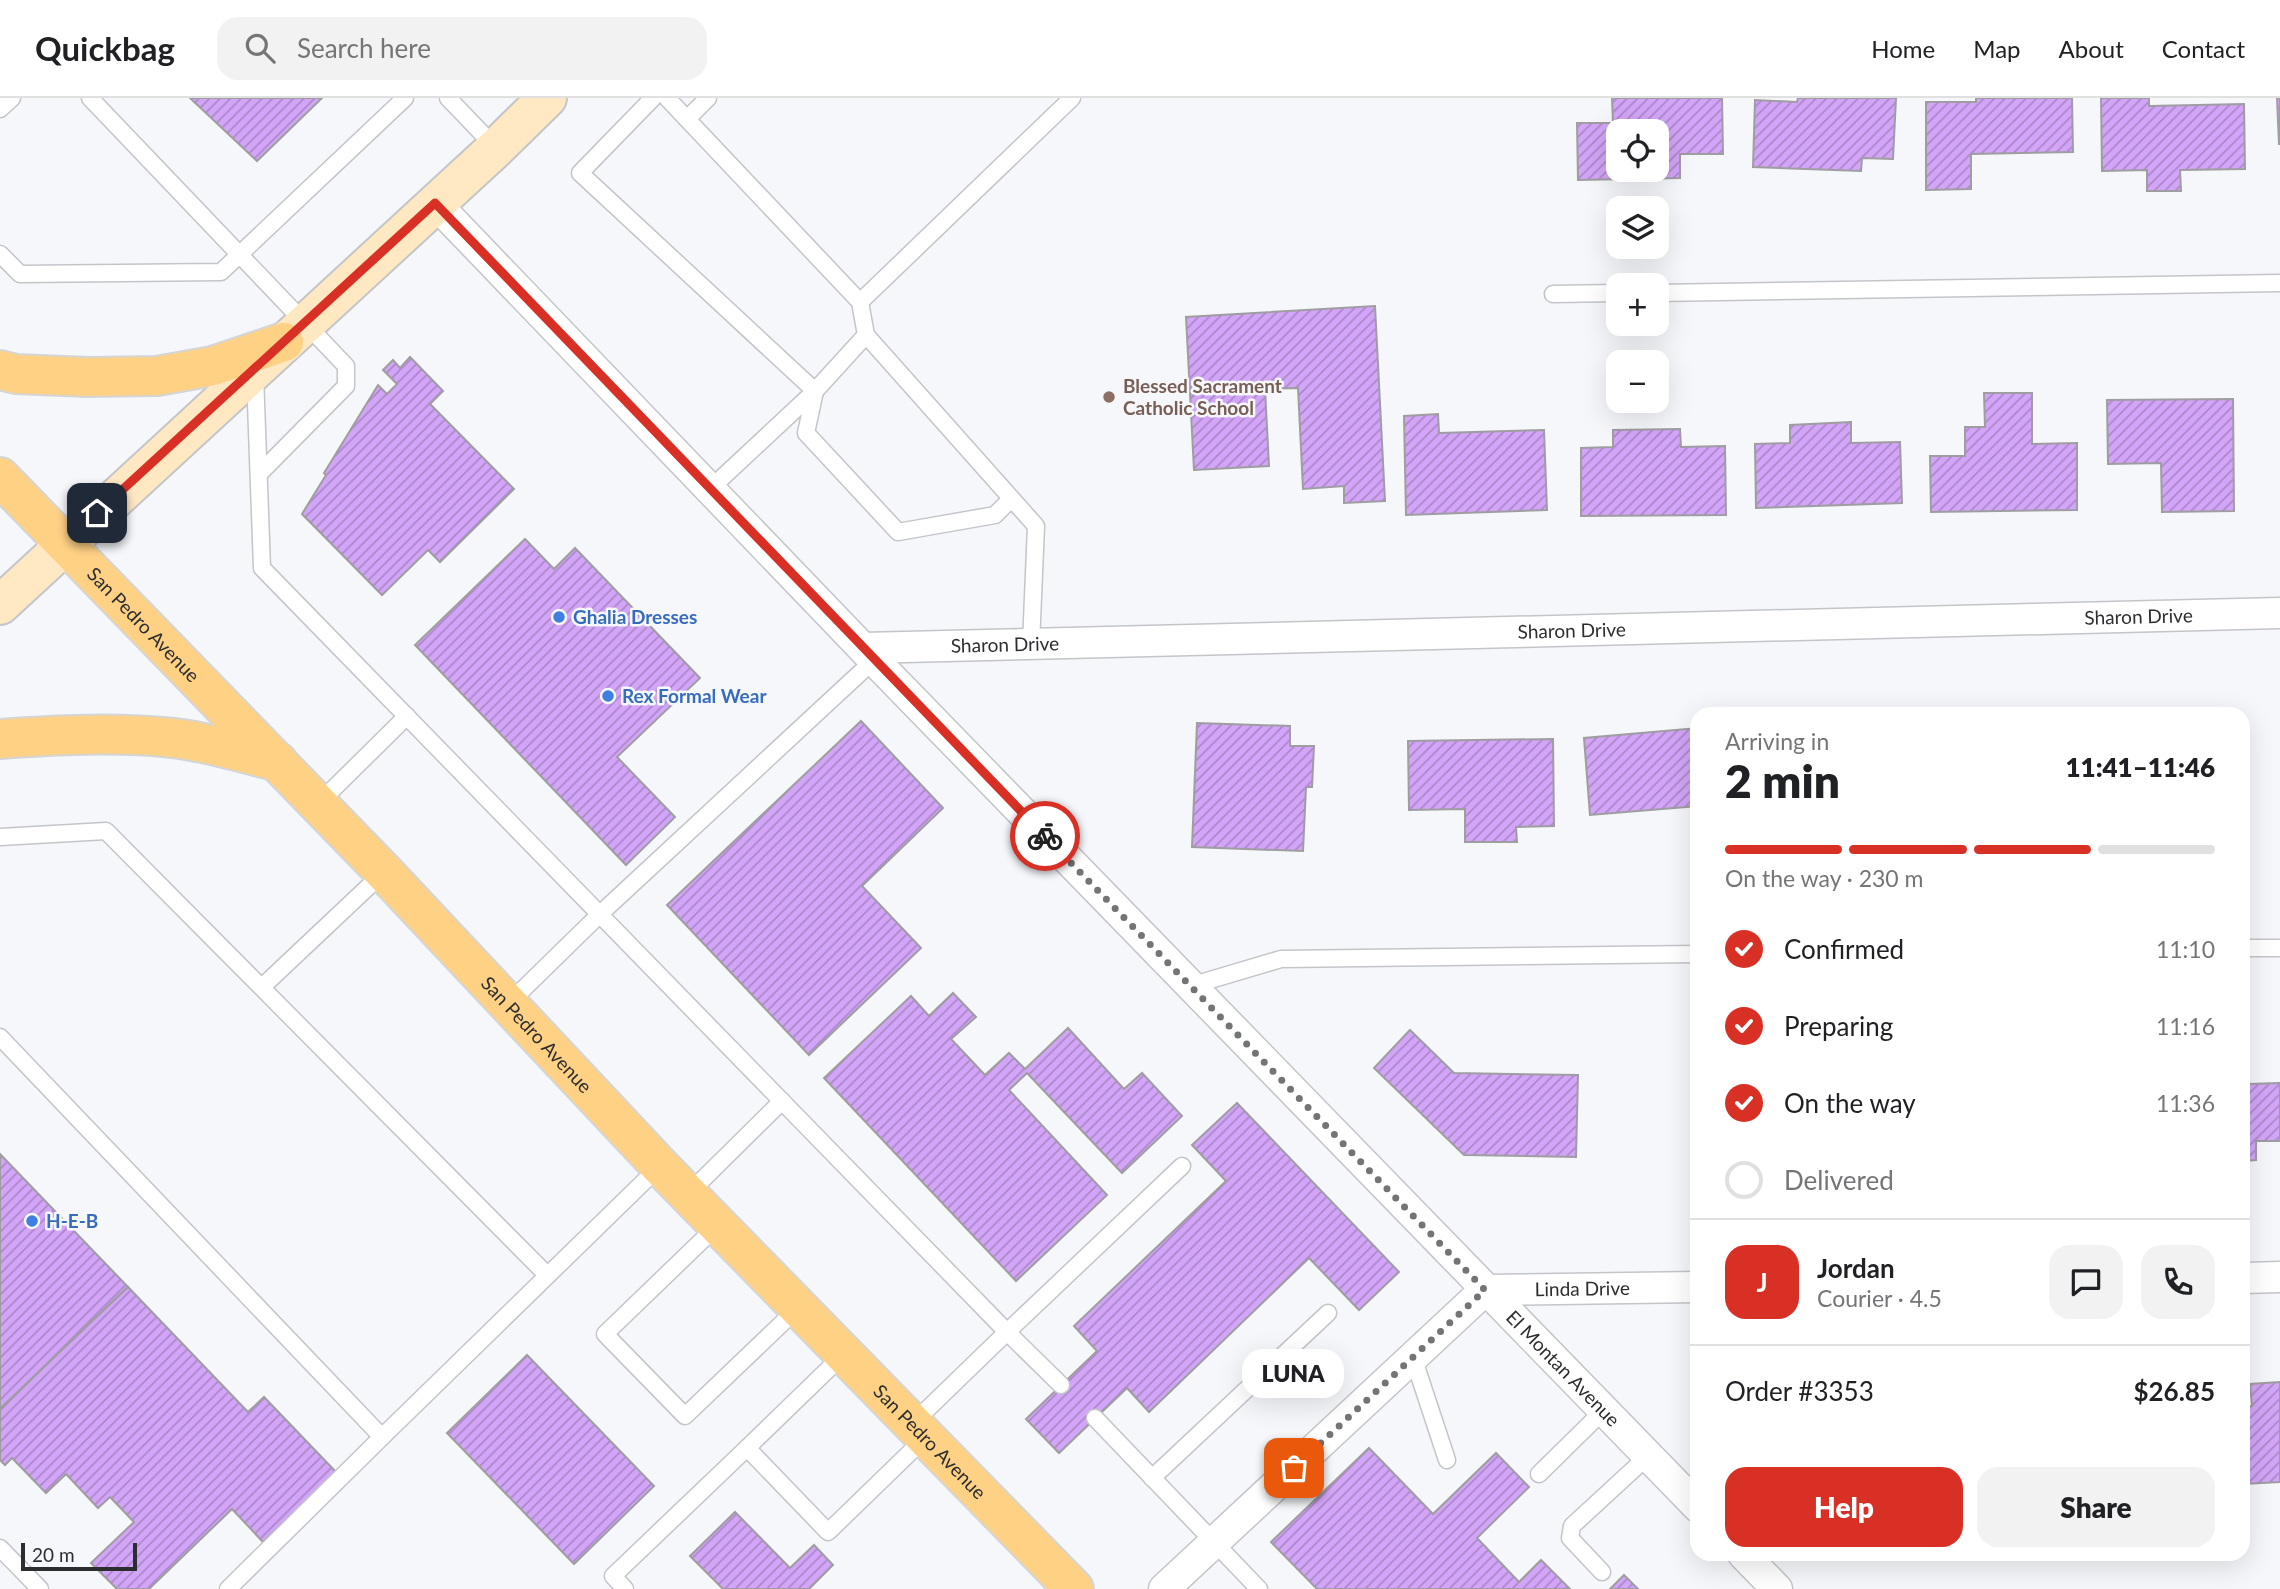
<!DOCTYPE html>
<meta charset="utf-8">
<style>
:root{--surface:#fff;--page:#f2f2f2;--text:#202124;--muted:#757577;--line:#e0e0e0;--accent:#d93025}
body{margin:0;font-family:Lato,sans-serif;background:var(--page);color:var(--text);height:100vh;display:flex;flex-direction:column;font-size:26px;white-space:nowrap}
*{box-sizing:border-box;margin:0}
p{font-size:23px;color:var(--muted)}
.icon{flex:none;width:38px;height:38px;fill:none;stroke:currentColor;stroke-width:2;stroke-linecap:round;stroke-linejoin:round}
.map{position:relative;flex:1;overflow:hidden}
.drawer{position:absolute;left:1690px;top:609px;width:560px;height:854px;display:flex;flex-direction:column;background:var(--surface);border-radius:21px;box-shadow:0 7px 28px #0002}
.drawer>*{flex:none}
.tools{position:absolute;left:1606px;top:21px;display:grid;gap:14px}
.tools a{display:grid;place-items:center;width:63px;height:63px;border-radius:14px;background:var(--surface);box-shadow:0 7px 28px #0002;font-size:35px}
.scale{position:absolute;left:21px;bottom:18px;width:116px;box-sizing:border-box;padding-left:7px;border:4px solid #2c2d2f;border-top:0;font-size:19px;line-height:24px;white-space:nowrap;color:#2c2d2f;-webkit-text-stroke:5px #f5f7fb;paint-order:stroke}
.pin{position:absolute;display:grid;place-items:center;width:60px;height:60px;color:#fff;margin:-30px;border-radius:14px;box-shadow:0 4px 10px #0006}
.courier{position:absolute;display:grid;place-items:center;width:70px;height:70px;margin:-35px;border:5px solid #d93025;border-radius:50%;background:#fff;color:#222;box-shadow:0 2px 9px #0007}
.bubble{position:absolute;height:49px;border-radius:21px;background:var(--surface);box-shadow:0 7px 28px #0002;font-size:23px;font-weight:800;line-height:49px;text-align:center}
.headline em{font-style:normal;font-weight:800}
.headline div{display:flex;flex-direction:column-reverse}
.headline{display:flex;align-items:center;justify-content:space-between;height:119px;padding:0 35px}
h1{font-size:46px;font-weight:800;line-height:52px}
.bar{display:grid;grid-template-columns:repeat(4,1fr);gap:10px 7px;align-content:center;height:84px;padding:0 35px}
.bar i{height:9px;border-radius:5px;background:var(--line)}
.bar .selected{background:var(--accent)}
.bar p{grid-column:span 4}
.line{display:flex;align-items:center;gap:18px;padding:0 35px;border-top:2px solid var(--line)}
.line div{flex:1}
.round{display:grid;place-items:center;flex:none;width:74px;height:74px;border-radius:21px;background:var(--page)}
ol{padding:0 35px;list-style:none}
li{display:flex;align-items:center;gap:21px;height:77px}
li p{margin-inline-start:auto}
li .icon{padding:7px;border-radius:50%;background:var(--accent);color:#fff;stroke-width:4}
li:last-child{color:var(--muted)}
li i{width:38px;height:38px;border:4px solid var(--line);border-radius:50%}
.button{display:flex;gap:14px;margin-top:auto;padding:14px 35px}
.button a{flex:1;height:80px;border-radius:21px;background:var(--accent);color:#fff;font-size:28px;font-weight:800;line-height:80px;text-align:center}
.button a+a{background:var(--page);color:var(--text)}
header{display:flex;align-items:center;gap:42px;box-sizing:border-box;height:98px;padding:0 35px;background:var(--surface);border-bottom:2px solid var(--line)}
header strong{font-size:33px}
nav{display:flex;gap:38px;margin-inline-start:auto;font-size:24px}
.search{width:490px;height:63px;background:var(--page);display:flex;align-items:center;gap:18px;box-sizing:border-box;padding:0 24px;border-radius:21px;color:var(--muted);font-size:26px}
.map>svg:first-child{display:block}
.building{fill:url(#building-hatch);stroke:#9f9da1;stroke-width:2;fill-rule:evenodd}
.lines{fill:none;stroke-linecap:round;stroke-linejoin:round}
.lane-casing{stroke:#c3c5c9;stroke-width:19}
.street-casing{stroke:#c3c5c9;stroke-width:33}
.secondary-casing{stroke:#c3c5c9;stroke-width:42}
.primary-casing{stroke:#d5d5d5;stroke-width:42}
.lane{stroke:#fff;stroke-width:16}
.street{stroke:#fff;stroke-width:30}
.secondary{stroke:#ffe8c2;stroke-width:38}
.primary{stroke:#fed185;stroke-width:38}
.done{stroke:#727476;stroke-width:7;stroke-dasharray:0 12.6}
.route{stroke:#d93025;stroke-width:9}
.education-dot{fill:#8d6e63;stroke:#f5f7fb;stroke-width:2.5}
.shop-dot{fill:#3f7fe0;stroke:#f5f7fb;stroke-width:2.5}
.labels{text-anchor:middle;stroke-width:5;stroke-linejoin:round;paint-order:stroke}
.education-label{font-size:19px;font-weight:bold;fill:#785e54;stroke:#f5f7fb;text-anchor:start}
.street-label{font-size:19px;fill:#2c2d2f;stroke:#f5f7fb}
.shop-label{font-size:19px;font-weight:bold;fill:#366cbe;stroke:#f5f7fb;text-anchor:start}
</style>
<header>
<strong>Quickbag</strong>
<div class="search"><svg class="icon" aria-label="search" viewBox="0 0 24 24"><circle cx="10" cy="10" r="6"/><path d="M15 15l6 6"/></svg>Search here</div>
<nav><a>Home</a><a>Map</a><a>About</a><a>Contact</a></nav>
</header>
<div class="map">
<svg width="2280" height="1491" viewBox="0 0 2280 1491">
<defs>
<pattern id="building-hatch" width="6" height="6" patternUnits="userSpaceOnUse" patternTransform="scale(1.75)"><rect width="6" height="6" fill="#d3a5f8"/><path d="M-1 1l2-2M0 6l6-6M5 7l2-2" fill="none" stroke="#ab87c9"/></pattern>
</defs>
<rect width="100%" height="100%" fill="#f5f7fb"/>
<!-- building -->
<g class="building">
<polygon points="190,0 322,0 257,63"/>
<path d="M 1612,0 L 1722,0 L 1723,56 L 1680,56 L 1680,80 L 1578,82 L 1577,25 L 1613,25 ZM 1619,33 L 1657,33 L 1657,72 L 1619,72 Z"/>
<polygon points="1798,0 1896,0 1893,61 1862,60 1861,73 1753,69 1755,2 1797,4"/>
<polygon points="1976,0 2072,0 2073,54 1971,56 1971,91 1926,92 1926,4 1976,4"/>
<polygon points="2101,0 2149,0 2149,8 2244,6 2245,71 2180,72 2181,93 2147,93 2147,72 2102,73"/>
<polygon points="2277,0 2280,0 2280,46 2279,46"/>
<polygon points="1375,208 1385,403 1344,405 1344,388 1303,391 1298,290 1265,291 1269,368 1194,372 1186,219"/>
<polygon points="410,259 443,293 430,306 514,391 440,464 428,452 382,497 302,416 326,377 324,375 378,287 387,296 397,286 383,272 393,262 400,270"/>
<polygon points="1984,295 2032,295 2032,346 2077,345 2077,412 1931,414 1930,358 1965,358 1965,329 1985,329"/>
<polygon points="2233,301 2234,413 2162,414 2161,365 2108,366 2107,302"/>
<polygon points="1438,316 1439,335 1544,332 1547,412 1406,417 1404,318"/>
<polygon points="1851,324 1851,345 1900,344 1902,405 1756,410 1755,346 1790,345 1790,327"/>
<polygon points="1680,331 1681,349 1725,348 1726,417 1581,418 1581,350 1613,349 1613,332"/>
<polygon points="525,441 554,471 575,450 700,580 617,659 675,719 626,767 415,547"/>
<polygon points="861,623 943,710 862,788 921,850 809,957 667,807"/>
<polygon points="1197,625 1290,628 1290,648 1314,648 1312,689 1306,689 1303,753 1192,749"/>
<polygon points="1698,630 1698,708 1590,717 1584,640"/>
<polygon points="2244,635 2247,635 2244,705"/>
<polygon points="1553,641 1554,728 1516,729 1517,744 1465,744 1465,711 1409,712 1408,643"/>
<polygon points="953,895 976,919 951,941 985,977 1009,955 1025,971 1068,930 1124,991 1142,975 1182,1018 1122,1075 1027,975 1009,992 1107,1097 1016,1183 824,980 911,898 929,918"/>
<polygon points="1410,932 1454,975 1578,977 1576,1059 1464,1057 1374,970"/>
<polygon points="2244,956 2247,956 2248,986 2280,985 2280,1043 2256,1043 2256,1062 2244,1063"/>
<polygon points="1237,1005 1399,1174 1359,1212 1309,1160 1149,1314 1127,1290 1059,1355 1026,1321 1097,1253 1074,1228 1226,1083 1192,1047"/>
<polygon points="0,1056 128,1189 0,1311"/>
<polygon points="128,1189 248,1314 264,1299 336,1374 263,1444 232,1411 149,1491 117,1491 91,1465 134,1424 110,1399 98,1410 66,1376 46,1395 12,1360 5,1367 0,1362 0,1311"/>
<polygon points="527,1257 654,1388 574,1466 447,1335"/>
<polygon points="2280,1284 2280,1384 2244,1386 2244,1308 2252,1308 2250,1286"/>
<polygon points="1369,1350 1433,1416 1496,1355 1529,1389 1477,1440 1519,1484 1541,1462 1570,1491 1317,1491 1271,1444"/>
<polygon points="735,1414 790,1470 814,1447 833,1467 809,1491 723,1491 690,1458"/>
<polygon points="1624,1477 1638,1491 1610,1491"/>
</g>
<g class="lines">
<!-- lane casing -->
<g class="lane-casing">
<g id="lane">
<polyline points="90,0 346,268 346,288 259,376"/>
<polyline points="448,0 496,50"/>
<polyline points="653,0 580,75 815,293 806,335 898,434 995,417 1011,401"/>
<polyline points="667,0 860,204 866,237 815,293 710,391"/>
<polyline points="0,11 12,0"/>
<polyline points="687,21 708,0"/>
<polyline points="0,156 20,176 221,174 405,0"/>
<polyline points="1657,195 2280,185"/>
<polyline points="1553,196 1619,195"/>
<polyline points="860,204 1072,0"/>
<polyline points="866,237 1036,428 1031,546"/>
<polyline points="255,277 262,470 1007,1234 913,1325"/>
<polyline points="318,706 407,618"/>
<polyline points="0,739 106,733 547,1177"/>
<polyline points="2244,850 2280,850"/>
<polyline points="1190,888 1281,861 1698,856"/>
<polyline points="262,889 384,774"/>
<polyline points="508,906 600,816 874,562"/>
<polyline points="0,939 382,1339 660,1068"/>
<polyline points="688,1096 782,1003"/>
<polyline points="718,1127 605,1236 685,1318 798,1210"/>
<polyline points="844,1256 747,1350 828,1434 926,1339"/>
<polyline points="1413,1259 1447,1362"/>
<polyline points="1061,1287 1007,1234 1182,1068"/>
<polyline points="1095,1320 1259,1491"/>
<polyline points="1539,1376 1603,1313"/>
<polyline points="1152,1380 1328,1215"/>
<polyline points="0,1450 40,1491"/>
<polyline points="1602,1474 1570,1440 1572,1428 1648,1358"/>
<polyline points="228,1491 382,1339"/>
<polyline points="625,1491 613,1478 747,1350"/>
</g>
</g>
<!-- street casing -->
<g class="street-casing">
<g id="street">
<path id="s1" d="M 435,105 L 874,562 L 1698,1409"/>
<path id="s2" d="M 863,550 L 2280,515"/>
<polyline points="2244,1180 2280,1179"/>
<polyline points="1743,1456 1777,1491"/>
<path id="s3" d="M 1164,1491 L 1485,1192 L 1698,1189"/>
</g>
</g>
<!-- secondary casing -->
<g class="secondary-casing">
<polyline id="secondary" points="0,507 496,50 547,0"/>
</g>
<!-- primary casing -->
<g class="primary-casing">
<g id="primary">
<polyline points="0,272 16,276 88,279 157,278 213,268 284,244"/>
<path id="s4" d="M 0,379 L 384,774 L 660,1068 L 1074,1491"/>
<path d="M 0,641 C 56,637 116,634 173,640 C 208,644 243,655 278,664"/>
</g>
</g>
<!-- lane -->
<use href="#lane" class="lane"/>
<!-- street -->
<use href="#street" class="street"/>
<!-- secondary -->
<use href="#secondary" class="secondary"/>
<!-- primary -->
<use href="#primary" class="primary"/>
</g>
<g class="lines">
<!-- done -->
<polyline class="done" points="1045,738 1485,1192 1294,1370"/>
<!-- route -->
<polyline class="route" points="97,415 435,105 1045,738"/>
</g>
<!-- markers -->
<circle class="education-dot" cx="1109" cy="299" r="7"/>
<g class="shop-dot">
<circle cx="559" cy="519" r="7"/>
<circle cx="608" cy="598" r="7"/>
<circle cx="32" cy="1123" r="7"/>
</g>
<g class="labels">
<!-- education labels -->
<g class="education-label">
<text x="1123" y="295">Blessed Sacrament<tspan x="1123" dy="22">Catholic School</tspan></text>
</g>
<!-- street labels -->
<g class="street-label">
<text dy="7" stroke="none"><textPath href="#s2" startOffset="1276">Sharon Drive</textPath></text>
<text dy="7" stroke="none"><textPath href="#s4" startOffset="206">San Pedro Avenue</textPath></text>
<text dy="7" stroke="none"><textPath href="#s2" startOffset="709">Sharon Drive</textPath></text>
<text dy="7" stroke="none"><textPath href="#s2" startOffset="142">Sharon Drive</textPath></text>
<text dy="7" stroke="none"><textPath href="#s4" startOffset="774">San Pedro Avenue</textPath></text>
<text dy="7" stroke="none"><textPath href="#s3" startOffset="536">Linda Drive</textPath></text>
<text dy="7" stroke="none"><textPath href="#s1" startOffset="1622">El Montan Avenue</textPath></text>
<text dy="7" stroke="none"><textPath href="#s4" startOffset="1340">San Pedro Avenue</textPath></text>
</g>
<!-- shop labels -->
<g class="shop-label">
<text x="573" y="526">Ghalia Dresses</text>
<text x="622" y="605">Rex Formal Wear</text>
<text x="46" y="1130">H-E-B</text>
</g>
</g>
</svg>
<div class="tools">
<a><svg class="icon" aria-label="locate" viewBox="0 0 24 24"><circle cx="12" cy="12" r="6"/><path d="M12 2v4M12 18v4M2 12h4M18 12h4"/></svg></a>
<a><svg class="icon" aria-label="layers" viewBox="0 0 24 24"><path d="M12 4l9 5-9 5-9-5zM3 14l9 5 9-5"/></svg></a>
<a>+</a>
<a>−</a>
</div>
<div class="scale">20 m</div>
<div class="pin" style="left:1294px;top:1370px;background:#ea580c"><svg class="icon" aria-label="bag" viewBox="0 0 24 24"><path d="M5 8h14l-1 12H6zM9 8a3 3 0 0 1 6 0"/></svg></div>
<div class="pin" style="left:97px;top:415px;background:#1f2937"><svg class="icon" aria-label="home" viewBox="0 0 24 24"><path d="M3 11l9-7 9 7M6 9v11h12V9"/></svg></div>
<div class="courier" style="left:1045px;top:738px"><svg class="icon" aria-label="bike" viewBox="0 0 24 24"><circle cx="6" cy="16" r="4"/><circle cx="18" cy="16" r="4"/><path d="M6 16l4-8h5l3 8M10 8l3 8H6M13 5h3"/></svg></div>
<div class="bubble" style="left:1242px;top:1251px;width:102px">LUNA</div>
<section class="drawer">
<div class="headline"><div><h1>2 min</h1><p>Arriving in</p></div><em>11:41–11:46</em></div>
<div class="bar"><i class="selected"></i><i class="selected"></i><i class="selected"></i><i></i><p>On the way · 230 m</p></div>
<ol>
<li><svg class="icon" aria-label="check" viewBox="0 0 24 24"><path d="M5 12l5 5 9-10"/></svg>Confirmed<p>11:10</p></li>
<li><svg class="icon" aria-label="check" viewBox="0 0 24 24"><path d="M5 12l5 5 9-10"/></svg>Preparing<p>11:16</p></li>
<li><svg class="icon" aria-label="check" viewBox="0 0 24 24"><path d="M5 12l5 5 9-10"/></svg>On the way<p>11:36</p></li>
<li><i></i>Delivered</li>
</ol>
<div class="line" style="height:126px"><b class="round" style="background:var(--accent);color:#fff">J</b><div><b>Jordan</b><p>Courier · 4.5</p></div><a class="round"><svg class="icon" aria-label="chat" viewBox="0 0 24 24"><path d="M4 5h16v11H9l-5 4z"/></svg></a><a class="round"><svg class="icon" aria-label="phone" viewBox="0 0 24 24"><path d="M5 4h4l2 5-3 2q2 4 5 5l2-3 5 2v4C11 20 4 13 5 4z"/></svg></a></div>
<div class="line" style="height:91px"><div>Order #3353</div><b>$26.85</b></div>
<div class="button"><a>Help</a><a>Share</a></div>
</section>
</div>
